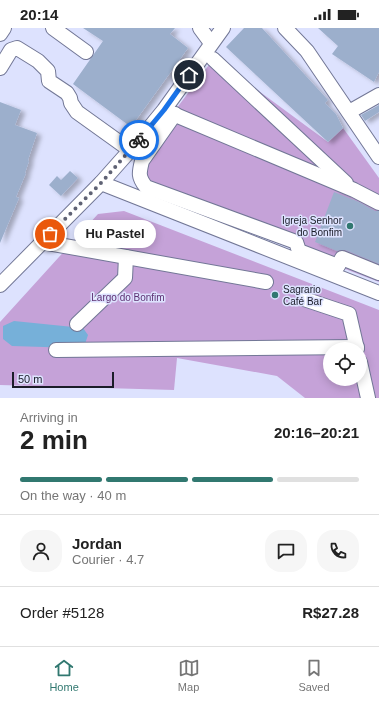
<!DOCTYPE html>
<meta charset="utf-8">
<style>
:root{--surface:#fff;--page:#f6f6f6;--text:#222;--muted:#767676;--line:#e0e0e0;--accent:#317870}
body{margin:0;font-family:Helvetica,sans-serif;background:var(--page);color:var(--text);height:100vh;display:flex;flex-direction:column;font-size:15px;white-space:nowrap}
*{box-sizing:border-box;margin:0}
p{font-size:13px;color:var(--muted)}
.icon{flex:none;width:22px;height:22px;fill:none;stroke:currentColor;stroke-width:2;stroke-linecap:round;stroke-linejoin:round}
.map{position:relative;height:370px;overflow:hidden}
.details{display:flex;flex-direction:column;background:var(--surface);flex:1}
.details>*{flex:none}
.buttons{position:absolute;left:323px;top:314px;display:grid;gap:8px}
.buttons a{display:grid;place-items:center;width:44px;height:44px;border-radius:50%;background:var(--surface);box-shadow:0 2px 10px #0003;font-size:20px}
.scale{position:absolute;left:12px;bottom:10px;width:102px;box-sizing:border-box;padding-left:4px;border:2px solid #1b1d29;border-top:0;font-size:11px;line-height:14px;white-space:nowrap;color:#1b1d29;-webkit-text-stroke:3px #dde2fe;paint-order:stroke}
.pin{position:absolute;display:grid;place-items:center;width:34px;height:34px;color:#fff;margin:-17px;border:2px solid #fff;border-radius:50%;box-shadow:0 1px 4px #0007}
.courier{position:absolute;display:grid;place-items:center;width:40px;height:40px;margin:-20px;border:3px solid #1a73e8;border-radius:50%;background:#fff;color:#222;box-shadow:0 1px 5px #0007}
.bubble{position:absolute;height:28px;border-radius:14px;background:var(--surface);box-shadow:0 2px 10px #0003;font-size:13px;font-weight:700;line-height:28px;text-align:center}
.summary em{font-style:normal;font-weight:700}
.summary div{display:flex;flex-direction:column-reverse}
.summary{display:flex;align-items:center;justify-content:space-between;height:68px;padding:0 20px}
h1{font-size:26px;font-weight:700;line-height:30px}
.bar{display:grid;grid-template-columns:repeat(4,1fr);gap:6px 4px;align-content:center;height:48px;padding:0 20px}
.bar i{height:5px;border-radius:3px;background:var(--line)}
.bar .active{background:var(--accent)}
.bar p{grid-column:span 4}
.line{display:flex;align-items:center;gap:10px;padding:0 20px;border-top:1px solid var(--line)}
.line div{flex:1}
.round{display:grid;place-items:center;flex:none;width:42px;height:42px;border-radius:16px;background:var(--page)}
.status{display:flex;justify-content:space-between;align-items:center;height:28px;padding:0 20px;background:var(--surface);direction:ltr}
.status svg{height:11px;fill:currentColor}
.dock{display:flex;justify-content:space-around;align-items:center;height:56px;border-top:1px solid var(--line);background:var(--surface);font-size:11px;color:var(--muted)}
.dock a{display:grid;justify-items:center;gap:2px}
.dock .active{color:var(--accent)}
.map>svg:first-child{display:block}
.green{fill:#c5a2d8;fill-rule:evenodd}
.water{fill:#76b0d9}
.building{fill:#9cafcc;filter:url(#shadow)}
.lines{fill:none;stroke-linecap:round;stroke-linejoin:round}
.minor-casing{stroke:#727796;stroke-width:16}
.minor{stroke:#fff;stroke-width:14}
.done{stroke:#5f6274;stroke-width:4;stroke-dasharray:0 7.2}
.route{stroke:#1a73e8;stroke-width:5}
.poi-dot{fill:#317870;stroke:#dde2fe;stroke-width:1.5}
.labels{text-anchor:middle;stroke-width:3;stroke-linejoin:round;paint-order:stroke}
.poi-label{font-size:10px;fill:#1b1d29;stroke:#dde2fe;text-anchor:end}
.park-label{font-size:10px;fill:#5d3072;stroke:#dde2fe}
</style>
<div class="status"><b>20:14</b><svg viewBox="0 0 49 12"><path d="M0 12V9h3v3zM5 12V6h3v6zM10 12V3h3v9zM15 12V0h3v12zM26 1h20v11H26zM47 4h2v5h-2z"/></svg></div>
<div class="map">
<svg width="379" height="370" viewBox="0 0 379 370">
<defs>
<filter id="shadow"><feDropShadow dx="4.5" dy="2.5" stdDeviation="2" flood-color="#0004"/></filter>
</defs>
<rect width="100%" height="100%" fill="#dde2fe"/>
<!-- green -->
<g class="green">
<polygon points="214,30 328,114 343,100 379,150 379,254 145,164 142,127"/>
<path d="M 124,183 L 379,282 L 379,370 L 305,370 L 277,348 L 177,330 L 174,362 L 0,357 L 0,294 L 98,186 ZM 330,321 L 360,321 L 360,351 L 330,351 Z"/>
</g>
<!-- water -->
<polygon class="water" points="14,293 83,300 88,307 85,316 76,320 12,318 3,311 3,298"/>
<!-- building -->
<g class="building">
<polygon points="83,0 175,0 170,6 188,20 131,99 73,56 103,13"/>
<polygon points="244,0 262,0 328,72 325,75 336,86 343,100 328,114 226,19"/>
<polygon points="318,0 379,0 379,44 374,54 332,26 338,18"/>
<polygon points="0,74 21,82 15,97 37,105 28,132 29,133 25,145 26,145 16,169 19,170 0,215"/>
<polygon points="379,77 379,84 365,93 361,87"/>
<polygon points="70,143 78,150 61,168 49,157 57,148 61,152"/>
<polygon points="334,164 359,174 375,183 379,183 379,236 345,222 341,222 337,223 315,214"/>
</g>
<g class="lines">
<!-- minor casing -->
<g class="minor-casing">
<g id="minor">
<polyline points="53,0 86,24"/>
<polyline points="200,0 211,15"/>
<polyline points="285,0 307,23 379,129"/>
<polyline points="0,6 4,0"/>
<polyline points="213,31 346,155"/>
<polyline points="0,40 11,22 17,20 38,33 48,43 49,53 67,65 70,70 71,75 77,84 130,122"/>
<polyline points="166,83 354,162 379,175"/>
<polyline points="349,84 379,67"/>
<path d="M 175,86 L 142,133 C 139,145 138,149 146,159 L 296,214 L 299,223 L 338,238 L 342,230 L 379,245"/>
<polyline points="101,155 379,265"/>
<polyline points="42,214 266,254"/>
<polyline points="0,257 101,155 141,110 164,82 223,0"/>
<polyline points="304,271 349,286 357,321"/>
<polyline points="77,296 125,250 126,229"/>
<polyline points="56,322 357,319"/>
<polyline points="360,334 368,370"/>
</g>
</g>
<!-- minor -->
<use href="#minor" class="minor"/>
</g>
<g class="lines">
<!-- done -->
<polyline class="done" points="50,206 101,155 139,112"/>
<!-- route -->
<polyline class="route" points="139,112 164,82 189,47"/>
</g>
<!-- markers -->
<g class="poi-dot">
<circle cx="350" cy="198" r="4"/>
<circle cx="275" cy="267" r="4"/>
</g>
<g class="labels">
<!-- poi labels -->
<g class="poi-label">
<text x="342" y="196">Igreja Senhor<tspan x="342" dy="12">do Bonfim</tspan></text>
<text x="283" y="265" text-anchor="start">Sagrario<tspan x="283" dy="12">Café Bar</tspan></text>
</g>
<!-- park labels -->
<g class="park-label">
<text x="128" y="273">Largo do Bonfim</text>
</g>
</g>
</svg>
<div class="buttons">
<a><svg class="icon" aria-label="locate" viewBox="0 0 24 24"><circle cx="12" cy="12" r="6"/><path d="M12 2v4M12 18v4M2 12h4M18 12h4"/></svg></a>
</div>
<div class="scale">50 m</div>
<div class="pin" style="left:50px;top:206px;background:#ea580c"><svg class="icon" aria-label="bag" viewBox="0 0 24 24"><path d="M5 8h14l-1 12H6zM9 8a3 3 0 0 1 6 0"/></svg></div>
<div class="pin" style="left:189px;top:47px;background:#1f2937"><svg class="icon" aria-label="home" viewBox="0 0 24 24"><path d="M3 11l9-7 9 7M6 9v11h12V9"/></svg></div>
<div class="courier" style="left:139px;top:112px"><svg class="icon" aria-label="bike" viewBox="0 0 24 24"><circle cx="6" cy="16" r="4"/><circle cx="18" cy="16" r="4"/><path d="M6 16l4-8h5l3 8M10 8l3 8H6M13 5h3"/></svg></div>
<div class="bubble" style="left:74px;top:192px;width:82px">Hu Pastel</div>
</div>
<section class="details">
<div class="summary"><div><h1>2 min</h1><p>Arriving in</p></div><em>20:16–20:21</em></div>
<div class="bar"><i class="active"></i><i class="active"></i><i class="active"></i><i></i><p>On the way · 40 m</p></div>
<div class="line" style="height:72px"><a class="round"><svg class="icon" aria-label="person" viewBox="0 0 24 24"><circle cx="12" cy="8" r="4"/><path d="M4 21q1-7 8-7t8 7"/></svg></a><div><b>Jordan</b><p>Courier · 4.7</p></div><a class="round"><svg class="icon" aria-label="chat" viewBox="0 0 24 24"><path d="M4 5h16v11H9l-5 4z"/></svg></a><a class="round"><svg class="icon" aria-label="phone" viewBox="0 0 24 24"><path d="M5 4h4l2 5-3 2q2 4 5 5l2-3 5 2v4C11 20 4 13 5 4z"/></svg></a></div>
<div class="line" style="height:52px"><div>Order #5128</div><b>R$27.28</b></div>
</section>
<nav class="dock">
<a class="active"><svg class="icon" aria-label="home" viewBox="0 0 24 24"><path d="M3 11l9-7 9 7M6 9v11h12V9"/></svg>Home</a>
<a><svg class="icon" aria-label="map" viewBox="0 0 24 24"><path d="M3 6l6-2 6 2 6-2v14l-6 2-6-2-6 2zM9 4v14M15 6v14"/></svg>Map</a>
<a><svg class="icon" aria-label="saved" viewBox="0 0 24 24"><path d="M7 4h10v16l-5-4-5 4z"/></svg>Saved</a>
</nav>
